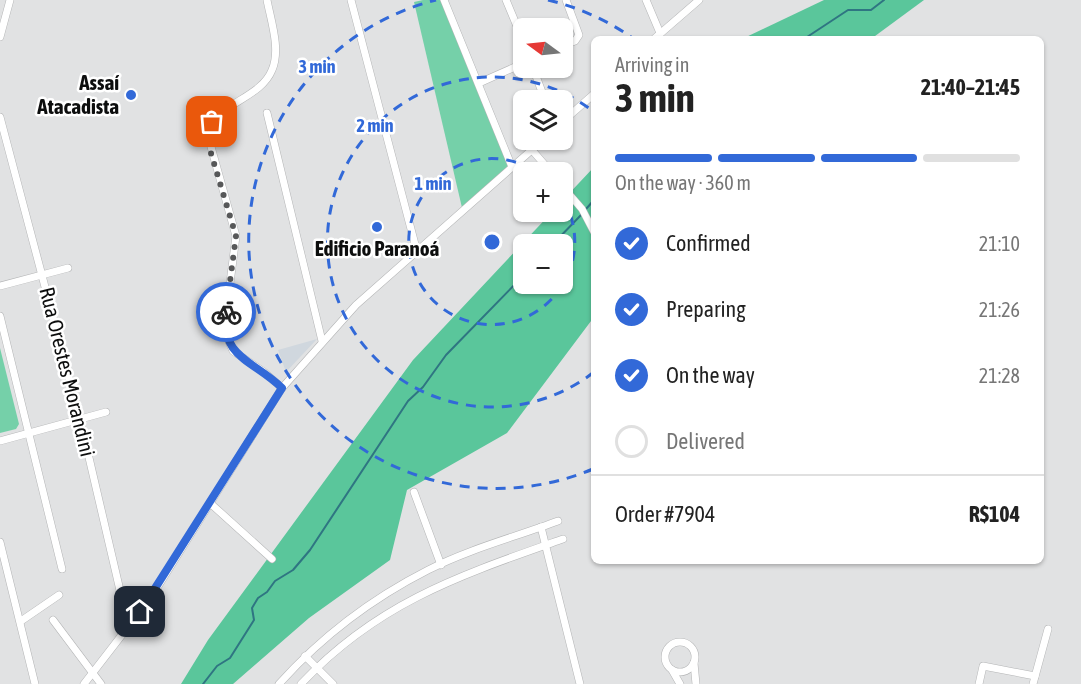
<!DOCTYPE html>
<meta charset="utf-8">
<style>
:root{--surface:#fff;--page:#f6f6f6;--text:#222;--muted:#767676;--line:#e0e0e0;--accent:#3269d8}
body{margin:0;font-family:"Asap Condensed",sans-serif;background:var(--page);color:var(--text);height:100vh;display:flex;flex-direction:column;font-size:22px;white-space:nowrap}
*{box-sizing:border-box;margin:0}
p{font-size:20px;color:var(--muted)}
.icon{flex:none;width:33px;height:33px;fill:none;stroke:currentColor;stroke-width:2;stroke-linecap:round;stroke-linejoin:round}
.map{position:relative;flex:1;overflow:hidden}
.drawer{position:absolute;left:591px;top:36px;width:453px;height:528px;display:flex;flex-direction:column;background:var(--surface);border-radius:9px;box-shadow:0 2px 4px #0004}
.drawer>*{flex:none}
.needle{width:39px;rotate:285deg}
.controls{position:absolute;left:513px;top:18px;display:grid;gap:12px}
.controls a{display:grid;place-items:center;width:60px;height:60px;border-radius:9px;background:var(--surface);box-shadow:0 2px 4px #0004;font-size:30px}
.pin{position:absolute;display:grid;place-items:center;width:51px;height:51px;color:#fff;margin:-26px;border-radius:12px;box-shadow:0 3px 9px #0006}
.courier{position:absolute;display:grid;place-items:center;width:60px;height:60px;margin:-30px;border:4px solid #3269d8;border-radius:50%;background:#fff;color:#222;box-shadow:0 2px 8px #0007}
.summary em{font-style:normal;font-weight:700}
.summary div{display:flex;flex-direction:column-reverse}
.summary{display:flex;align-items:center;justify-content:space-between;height:102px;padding:0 24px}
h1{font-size:39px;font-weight:700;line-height:45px}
.bar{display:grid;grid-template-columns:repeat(4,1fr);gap:9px 6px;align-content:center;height:72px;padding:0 24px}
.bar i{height:8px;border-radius:4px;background:var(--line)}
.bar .on{background:var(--accent)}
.bar p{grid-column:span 4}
.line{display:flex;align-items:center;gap:15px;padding:0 24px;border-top:2px solid var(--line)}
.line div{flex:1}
ol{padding:0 24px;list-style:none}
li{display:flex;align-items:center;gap:18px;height:66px}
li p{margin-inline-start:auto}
li .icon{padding:6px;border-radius:50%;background:var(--accent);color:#fff;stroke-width:4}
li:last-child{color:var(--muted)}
li i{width:33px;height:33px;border:3px solid var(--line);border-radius:50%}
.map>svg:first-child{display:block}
.built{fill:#d0d7de}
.green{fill:#75d0a9}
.forest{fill:#5ac69b;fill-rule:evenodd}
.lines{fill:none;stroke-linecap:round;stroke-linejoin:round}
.stream{stroke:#2f7582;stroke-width:2}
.minor-casing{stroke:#b4b5b6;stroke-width:8}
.minor{stroke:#fff;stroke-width:7}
.done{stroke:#575859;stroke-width:6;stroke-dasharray:0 10.8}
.route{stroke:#3269d8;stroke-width:8}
.ring{fill:none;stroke:#3269d8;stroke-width:3;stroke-dasharray:10 8}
.poi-dot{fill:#3269d8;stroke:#fff;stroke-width:2}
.labels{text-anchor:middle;stroke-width:5;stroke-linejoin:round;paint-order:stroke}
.poi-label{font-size:21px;font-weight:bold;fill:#0d0e0e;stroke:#fff;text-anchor:end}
.street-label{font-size:21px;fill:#0d0e0e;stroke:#fff}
.centre{fill:#3269d8;stroke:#fff;stroke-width:3}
.ring-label{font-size:18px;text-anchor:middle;font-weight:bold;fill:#3269d8;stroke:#fff;stroke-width:5;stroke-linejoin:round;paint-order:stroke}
</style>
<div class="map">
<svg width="1081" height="684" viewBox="0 0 1081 684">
<rect width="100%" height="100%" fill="#e1e2e3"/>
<!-- built -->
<polygon class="built" points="317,339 286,372 278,350"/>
<!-- green -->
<g class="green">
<polygon points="423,0 443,0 512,167 463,212 414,2"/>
<polygon points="0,348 19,424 16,429 0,433"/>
</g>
<!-- forest -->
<g class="forest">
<polygon points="824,0 924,0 871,39 742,39"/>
<path d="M 594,167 L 594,317 L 507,433 L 407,490 L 390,560 L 309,618 L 233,684 L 181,684 L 208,640 L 413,360 L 552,212 L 562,212 L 563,200 ZM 524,244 L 562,244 L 562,284 L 524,284 Z"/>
</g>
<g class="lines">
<!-- stream -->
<g class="stream">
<polyline points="804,39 848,10 871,10 884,0"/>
<polyline points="586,209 594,200"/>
<polyline points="553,244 582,214"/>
<polyline points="203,684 217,666 230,658 254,620 252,608 258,598 267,592 275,581 293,570 310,550 408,401 423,387 446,355 524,275"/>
</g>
<!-- minor casing -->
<g class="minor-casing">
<g id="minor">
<path d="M 267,0 C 271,21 281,50 272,70 C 260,100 213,103 208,136 L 236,236 L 224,330 L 233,351 L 264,372 L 282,388"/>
<polyline points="351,0 417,252"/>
<polyline points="444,0 512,167"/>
<polyline points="506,0 524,43"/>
<polyline points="646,0 660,33"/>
<polyline points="0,37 10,0"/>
<polyline points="654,39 699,0"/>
<polyline points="562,46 575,41 579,35 566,0"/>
<polyline points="533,68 545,100"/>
<polyline points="479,83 524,63"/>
<polyline points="267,113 322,341"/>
<polyline points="0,117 80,419 129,629"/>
<polyline points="562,122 594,94"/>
<polyline points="532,150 551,172"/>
<polyline points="562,186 582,209 594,232"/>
<polyline points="0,286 68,268"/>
<polyline points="0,316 62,569"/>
<polyline points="0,441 106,412"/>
<polyline points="414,492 441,565"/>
<polyline points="210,503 272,559"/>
<polyline points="541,527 580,684"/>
<polyline points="0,542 35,684"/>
<polyline points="53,620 101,684"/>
<polyline points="21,621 59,595"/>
<circle cx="680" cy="657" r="15"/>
<polyline points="305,656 333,684"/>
<polyline points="694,663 696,684"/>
<polyline points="672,670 680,684"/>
<polyline points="84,684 152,596 282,388 356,305 543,140"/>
<path d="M 279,684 C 322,636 371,599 428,570 C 469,549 515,537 558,521"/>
<path d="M 301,684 C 378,602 461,575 563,539"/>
<polyline points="979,684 983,666 1035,676"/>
<polyline points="1033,684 1048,629"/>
</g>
</g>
<!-- minor -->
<use href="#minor" class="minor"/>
</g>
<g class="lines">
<!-- done -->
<polyline class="done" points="212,122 208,136 210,150 236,236 226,312"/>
<!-- route -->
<path class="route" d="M 140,612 L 282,388 C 255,361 220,358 226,312"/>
</g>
<!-- distance rings -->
<g class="ring">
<path d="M563 199A83 83 0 1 1 537 172"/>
<path d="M594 372A165 165 0 1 1 594 112"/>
<path d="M593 469A248 248 0 1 1 436 0M548 0A248 248 0 0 1 634 39"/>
</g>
<!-- markers -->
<g class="poi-dot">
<circle cx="131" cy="95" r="6"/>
<circle cx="377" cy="227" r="6"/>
</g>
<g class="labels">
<!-- poi labels -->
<g class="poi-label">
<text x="119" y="90">Assaí<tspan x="119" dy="24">Atacadista</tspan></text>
<text x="377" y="256" text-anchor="middle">Edificio Paranoá</text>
</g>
<!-- street labels -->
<g class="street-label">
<text transform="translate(67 372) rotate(76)" y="7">Rua Orestes Morandini</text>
</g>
</g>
<circle cx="492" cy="242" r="9" class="centre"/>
<g class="ring-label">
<text x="317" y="73">3 min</text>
<text x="375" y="132">2 min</text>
<text x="433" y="190">1 min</text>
</g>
</svg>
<div class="controls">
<a><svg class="needle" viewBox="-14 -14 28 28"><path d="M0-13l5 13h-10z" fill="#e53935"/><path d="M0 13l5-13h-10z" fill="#767676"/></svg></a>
<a><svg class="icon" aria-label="layers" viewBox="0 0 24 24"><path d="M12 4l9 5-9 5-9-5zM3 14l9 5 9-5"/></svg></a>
<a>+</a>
<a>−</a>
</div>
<div class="pin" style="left:212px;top:122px;background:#ea580c"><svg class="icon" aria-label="bag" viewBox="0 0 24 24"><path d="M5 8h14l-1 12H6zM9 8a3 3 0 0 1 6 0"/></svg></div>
<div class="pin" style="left:140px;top:612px;background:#1f2937"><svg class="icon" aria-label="home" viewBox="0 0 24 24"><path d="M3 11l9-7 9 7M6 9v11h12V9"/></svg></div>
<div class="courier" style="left:226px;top:312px"><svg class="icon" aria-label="bike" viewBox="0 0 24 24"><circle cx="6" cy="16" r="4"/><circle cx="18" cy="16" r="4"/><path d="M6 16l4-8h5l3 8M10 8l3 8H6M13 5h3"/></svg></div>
<section class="drawer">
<div class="summary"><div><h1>3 min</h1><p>Arriving in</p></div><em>21:40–21:45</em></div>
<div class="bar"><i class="on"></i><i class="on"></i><i class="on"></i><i></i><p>On the way · 360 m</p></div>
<ol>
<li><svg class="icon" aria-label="check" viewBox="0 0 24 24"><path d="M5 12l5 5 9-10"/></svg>Confirmed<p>21:10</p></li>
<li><svg class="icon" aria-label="check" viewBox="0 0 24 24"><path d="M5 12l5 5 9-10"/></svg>Preparing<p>21:26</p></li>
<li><svg class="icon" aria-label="check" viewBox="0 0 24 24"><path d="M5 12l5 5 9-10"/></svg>On the way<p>21:28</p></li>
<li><i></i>Delivered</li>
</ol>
<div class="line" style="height:78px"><div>Order #7904</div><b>R$104</b></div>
</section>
</div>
